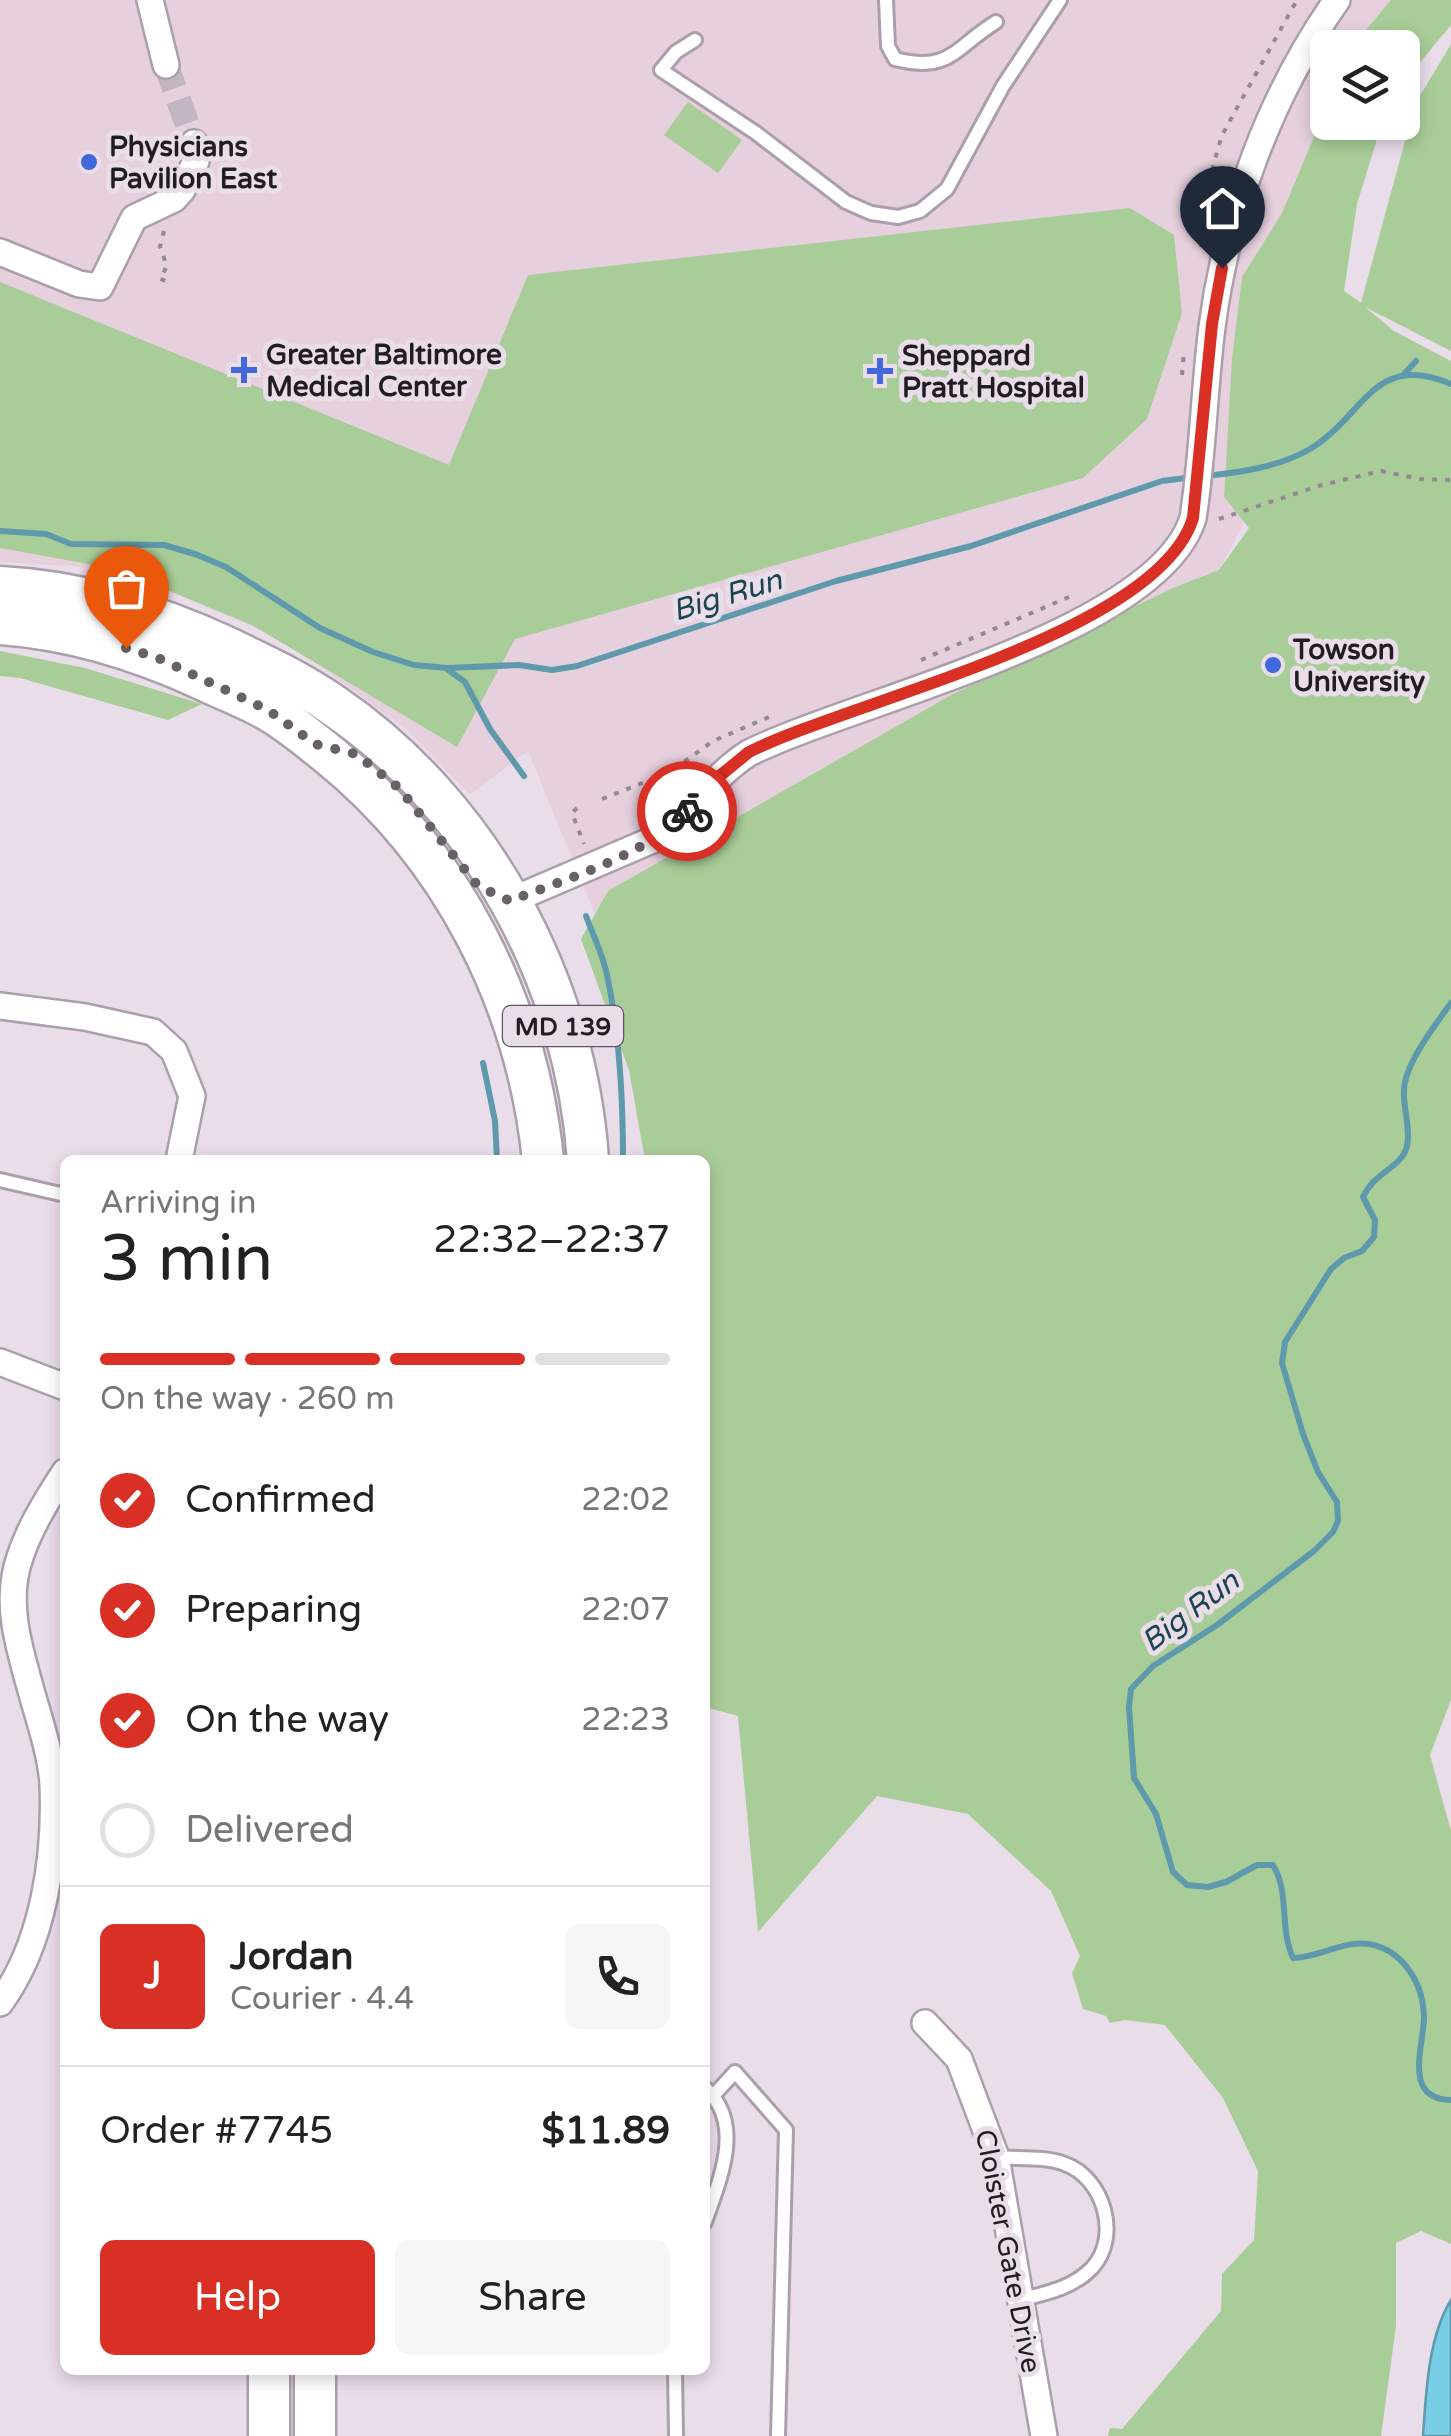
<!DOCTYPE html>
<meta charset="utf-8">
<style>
:root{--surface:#fff;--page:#f6f6f6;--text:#222;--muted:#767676;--line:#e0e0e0;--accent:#d93025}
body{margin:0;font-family:"Varela Round",sans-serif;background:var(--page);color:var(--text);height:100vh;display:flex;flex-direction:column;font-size:38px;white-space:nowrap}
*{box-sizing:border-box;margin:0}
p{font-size:32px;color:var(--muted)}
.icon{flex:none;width:55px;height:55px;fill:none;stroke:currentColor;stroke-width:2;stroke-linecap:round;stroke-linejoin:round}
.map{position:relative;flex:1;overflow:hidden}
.sheet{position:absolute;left:60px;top:1155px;width:650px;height:1220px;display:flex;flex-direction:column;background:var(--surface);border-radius:15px;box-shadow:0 5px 15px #0003}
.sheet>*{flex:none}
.controls{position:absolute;left:1310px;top:30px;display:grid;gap:20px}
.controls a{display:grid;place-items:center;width:110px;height:110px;border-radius:15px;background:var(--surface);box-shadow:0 5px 15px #0003;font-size:50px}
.pin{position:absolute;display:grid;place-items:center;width:85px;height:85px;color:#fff;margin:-102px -42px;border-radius:50% 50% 50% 0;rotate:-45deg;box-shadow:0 0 10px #0007}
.pin .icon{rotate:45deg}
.courier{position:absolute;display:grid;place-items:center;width:100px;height:100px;margin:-50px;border:8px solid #d93025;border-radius:50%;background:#fff;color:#222;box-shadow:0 2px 12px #0007}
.overview em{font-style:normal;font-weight:600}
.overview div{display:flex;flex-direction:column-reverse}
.overview{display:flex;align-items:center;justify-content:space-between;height:170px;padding:0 40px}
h1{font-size:65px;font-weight:600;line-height:75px}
.bar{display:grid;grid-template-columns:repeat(4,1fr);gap:15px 10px;align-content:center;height:120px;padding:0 40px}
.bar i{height:12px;border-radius:8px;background:var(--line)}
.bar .current{background:var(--accent)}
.bar p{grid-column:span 4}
.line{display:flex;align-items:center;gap:25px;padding:0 40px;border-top:2px solid var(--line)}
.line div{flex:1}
.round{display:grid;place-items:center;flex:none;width:105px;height:105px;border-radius:15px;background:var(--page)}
ol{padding:0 40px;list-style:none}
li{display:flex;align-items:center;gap:30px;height:110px}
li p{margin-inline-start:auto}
li .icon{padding:10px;border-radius:50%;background:var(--accent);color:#fff;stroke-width:4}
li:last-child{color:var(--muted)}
li i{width:55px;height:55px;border:5px solid var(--line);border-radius:50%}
.cta{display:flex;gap:20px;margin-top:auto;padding:20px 40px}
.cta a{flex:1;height:115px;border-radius:15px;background:var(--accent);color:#fff;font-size:40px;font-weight:600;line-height:115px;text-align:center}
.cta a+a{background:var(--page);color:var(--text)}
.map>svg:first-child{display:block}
.medical{fill:#e6d0de}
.green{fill:#a9cd99}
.water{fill:#78cee7;stroke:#5e99ac;stroke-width:2.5}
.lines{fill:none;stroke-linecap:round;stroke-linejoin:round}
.stream{stroke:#5e99ac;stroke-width:6}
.minor-tunnel{stroke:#c2b6c2;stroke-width:25;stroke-dasharray:25 12;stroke-linecap:butt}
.service-casing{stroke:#ac9fac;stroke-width:18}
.minor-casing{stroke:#ac9fac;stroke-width:30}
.primary-casing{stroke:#ac9fac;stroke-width:45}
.path{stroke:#928992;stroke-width:4;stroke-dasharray:5 8;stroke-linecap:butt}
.service{stroke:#fff;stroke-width:12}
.minor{stroke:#fff;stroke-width:25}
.primary{stroke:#fff;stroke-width:40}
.done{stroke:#676067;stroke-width:10;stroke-dasharray:0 18}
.route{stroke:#d93025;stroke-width:12}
.poi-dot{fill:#4368da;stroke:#eaddea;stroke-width:4}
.labels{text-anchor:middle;stroke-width:10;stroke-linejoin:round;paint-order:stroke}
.shield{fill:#eaddea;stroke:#5d565d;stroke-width:2.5}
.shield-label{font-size:25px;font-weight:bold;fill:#211c21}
.poi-label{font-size:28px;font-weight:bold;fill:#211c21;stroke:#eaddea;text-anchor:start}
.street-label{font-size:28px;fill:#211c21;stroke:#eaddea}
.water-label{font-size:30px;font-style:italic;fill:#1c444e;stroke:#eaddea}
</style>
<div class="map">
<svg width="1451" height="2436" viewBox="0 0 1451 2436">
<rect width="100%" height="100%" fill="#eaddea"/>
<!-- medical -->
<polygon class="medical" points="0,0 1411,0 1373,47 1328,48 1328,122 1254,503 1202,604 694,877 594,912 528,751 470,795 408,731 285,640 116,569 0,562"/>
<!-- green -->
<g class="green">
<polygon points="1391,0 1451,0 1451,25 1403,83 1402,48 1357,47 1366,30"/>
<polygon points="1451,44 1451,351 1365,307 1394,331 1451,361 1451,1700 1430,1755 1451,1831 1451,2244 1421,2231 1396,2243 1396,2326 1381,2436 1108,2436 1110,2428 1122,2429 1221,2311 1222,2274 1254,2240 1258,2171 1223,2098 1165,2025 1125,2020 1110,2023 1106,2016 1083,2009 1072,1973 1080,1956 1051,1891 968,1814 877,1796 758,1932 738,1716 705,1707 705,1160 645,1160 629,1070 581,939 608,891 953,694 1173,588 1219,570 1249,528 1224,497 1232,359 1242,277 1282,213 1327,106 1328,122 1382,123 1357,204 1344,291 1361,303 1415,104"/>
<polygon points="688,102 742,140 718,173 664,135"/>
<polygon points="1130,208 1174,235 1182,313 1147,419 1083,478 515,639 457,747 252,625 116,569 0,548 0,282 449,465 528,275"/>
<polygon points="0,651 85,668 202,704 168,720 20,678 0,676"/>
</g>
<!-- water -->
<path class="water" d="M 1451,2300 L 1451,2436 L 1423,2436 C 1426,2393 1428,2337 1451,2300 Z"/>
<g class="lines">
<!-- stream -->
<g class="stream">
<polyline points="1405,373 1416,361"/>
<path d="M 1206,476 C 1242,472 1279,467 1310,449 C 1365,416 1373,351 1451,384"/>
<polyline points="0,531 46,534 71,544 164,545 195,554 226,567 320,628 373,652 414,665 447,668 519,665 552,670 577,666 836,581 971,546 1162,481 1194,477"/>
<polyline points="447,669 465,682 490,729 524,776"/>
<path d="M 586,916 C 593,935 603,955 607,975 C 620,1035 623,1099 623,1160"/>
<path d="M 1451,1003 C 1435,1025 1404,1065 1404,1091 C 1403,1109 1411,1128 1407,1146 C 1402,1168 1375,1171 1363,1197 L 1375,1220 L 1374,1237 L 1362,1251 L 1344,1258 L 1331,1269 L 1285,1342 L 1282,1363 L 1303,1434 L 1318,1472 L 1337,1502 L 1338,1521 L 1333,1532 L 1314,1551 L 1217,1625 L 1153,1666 L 1131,1689 L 1129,1707 L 1134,1778 L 1156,1814 L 1173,1872 L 1187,1885 L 1208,1887 L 1226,1882 L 1257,1865 L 1273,1865 C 1290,1893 1279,1927 1293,1958 C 1319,1958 1343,1940 1369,1944 C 1404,1950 1424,1985 1424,2019 C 1423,2048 1403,2099 1451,2100"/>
<polyline points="483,1063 495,1121 497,1160"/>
</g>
<!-- minor-tunnel -->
<polyline class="minor-tunnel" points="166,65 194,143"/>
<!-- service casing -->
<g class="service-casing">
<g id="service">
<path d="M 886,0 L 888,46 L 895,59 C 950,73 954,48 996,22"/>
<polyline points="695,40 676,52 661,70 756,133 846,202 871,213 898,217 920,211 947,189 1003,86 1060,0"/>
<polyline points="0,1180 65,1195"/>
<path d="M 705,2088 C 745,2123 720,2179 705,2222"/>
<polyline points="713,2096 735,2072 786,2130 778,2436"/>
<path d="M 996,2157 C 1018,2159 1045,2156 1065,2164 C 1104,2178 1121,2237 1092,2268 C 1074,2287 1048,2293 1023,2299"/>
<polyline points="675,2370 676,2436"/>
</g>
</g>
<!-- minor casing -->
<g class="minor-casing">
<g id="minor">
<polyline points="150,0 166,65"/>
<polyline points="0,252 79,284 100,287 134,218 174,199 182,190 196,161 194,143"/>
<path d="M 510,901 L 657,838 C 691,812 713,776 749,753 C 853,701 1158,633 1193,518 C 1203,455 1204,390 1212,327 C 1227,212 1270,95 1337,0"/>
<polyline points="0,1006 85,1017 153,1032 174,1051 192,1096 179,1160"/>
<polyline points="0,1362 65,1387"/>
<path d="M 0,2003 C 44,1943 56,1856 53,1784 C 51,1755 40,1722 32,1694 C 21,1653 6,1611 17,1567 C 26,1533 46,1501 65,1472"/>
<polyline points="925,2023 959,2059 996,2157 1044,2436"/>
</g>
</g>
<!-- primary casing -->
<g class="primary-casing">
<g id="primary">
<path d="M 0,587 C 79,591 155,614 226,647 C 262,664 300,682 333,705 C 481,806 576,982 588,1160"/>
<path d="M 0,624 C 72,629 139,650 204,680 C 225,690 247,698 266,709 C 288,721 309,739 328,754 C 452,854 527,1002 543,1160"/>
<polyline points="315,2370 315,2436"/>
<polyline points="269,2436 269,2370"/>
</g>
</g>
<!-- path -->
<g class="path">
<polyline points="164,231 160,247 167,266 160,279 167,281"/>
<polyline points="1201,247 1207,187 1222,135 1297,0"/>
<polyline points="1182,375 1184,350"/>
<polyline points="1219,519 1322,485 1381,471 1420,479 1451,480"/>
<polyline points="921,660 1069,597"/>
<polyline points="602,799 670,772 713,741 776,714"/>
<polyline points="577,808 572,813 584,844"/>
</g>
<!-- service -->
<use href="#service" class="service"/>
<!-- minor -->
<use href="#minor" class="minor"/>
<!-- primary -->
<use href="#primary" class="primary"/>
</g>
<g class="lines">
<!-- done -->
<path class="done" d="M 126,648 L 158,658 L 268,710 L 315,744 L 356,754 L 399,788 L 478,886 L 510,901 C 567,878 644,857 687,811"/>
<!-- route -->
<path class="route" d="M 687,811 L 711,783 L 749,752 C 853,700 1158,633 1193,518 L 1212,324 L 1222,268"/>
</g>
<!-- markers -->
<g class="poi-dot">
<circle cx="89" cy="162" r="10"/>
<path d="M239 355h10v10h10v10h-10v10h-10v-10h-10v-10h10z"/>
<path d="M875 356h10v10h10v10h-10v10h-10v-10h-10v-10h10z"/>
<circle cx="1273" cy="665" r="10"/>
</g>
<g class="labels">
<!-- shield labels -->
<rect class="shield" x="503" y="1006" width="120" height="40" rx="8"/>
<g class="shield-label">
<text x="563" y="1035">MD 139</text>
</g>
<!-- poi labels -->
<g class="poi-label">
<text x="109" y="156">Physicians<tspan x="109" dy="32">Pavilion East</tspan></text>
<text x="266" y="364">Greater Baltimore<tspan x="266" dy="32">Medical Center</tspan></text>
<text x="902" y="365">Sheppard<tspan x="902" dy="32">Pratt Hospital</tspan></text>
<text x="1293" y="659">Towson<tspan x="1293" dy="32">University</tspan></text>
</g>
<!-- street labels -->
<g class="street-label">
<text transform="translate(1009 2251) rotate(79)" y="10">Cloister Gate Drive</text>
</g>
<!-- water labels -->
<g class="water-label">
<text transform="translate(727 595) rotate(-17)" y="10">Big Run</text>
<text transform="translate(1190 1611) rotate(-37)" y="10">Big Run</text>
</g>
</g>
</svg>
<div class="controls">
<a><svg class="icon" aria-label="layers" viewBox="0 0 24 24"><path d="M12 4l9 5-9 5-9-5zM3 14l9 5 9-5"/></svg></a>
</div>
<div class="pin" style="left:126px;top:648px;background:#ea580c"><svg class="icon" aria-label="bag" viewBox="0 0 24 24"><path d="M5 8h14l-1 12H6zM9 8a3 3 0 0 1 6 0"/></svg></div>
<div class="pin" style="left:1222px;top:268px;background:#1f2937"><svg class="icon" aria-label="home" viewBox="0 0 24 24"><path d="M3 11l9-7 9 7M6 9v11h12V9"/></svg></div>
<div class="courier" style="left:687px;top:811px"><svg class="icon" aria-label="bike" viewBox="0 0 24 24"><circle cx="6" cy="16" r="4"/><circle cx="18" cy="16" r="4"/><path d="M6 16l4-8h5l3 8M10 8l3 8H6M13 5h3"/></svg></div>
<section class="sheet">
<div class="overview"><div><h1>3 min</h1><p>Arriving in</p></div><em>22:32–22:37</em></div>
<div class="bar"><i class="current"></i><i class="current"></i><i class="current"></i><i></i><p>On the way · 260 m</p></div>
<ol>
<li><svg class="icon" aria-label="check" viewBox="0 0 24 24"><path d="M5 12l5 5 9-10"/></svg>Confirmed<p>22:02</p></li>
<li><svg class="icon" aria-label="check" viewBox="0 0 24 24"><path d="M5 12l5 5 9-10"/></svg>Preparing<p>22:07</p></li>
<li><svg class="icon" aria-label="check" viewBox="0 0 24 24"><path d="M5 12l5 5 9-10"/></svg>On the way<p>22:23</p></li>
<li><i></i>Delivered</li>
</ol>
<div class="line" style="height:180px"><b class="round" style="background:var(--accent);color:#fff">J</b><div><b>Jordan</b><p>Courier · 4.4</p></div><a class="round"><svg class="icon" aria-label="phone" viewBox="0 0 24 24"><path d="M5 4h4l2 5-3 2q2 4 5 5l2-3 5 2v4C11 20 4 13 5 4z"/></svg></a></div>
<div class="line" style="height:130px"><div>Order #7745</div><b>$11.89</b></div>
<div class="cta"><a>Help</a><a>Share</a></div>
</section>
</div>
